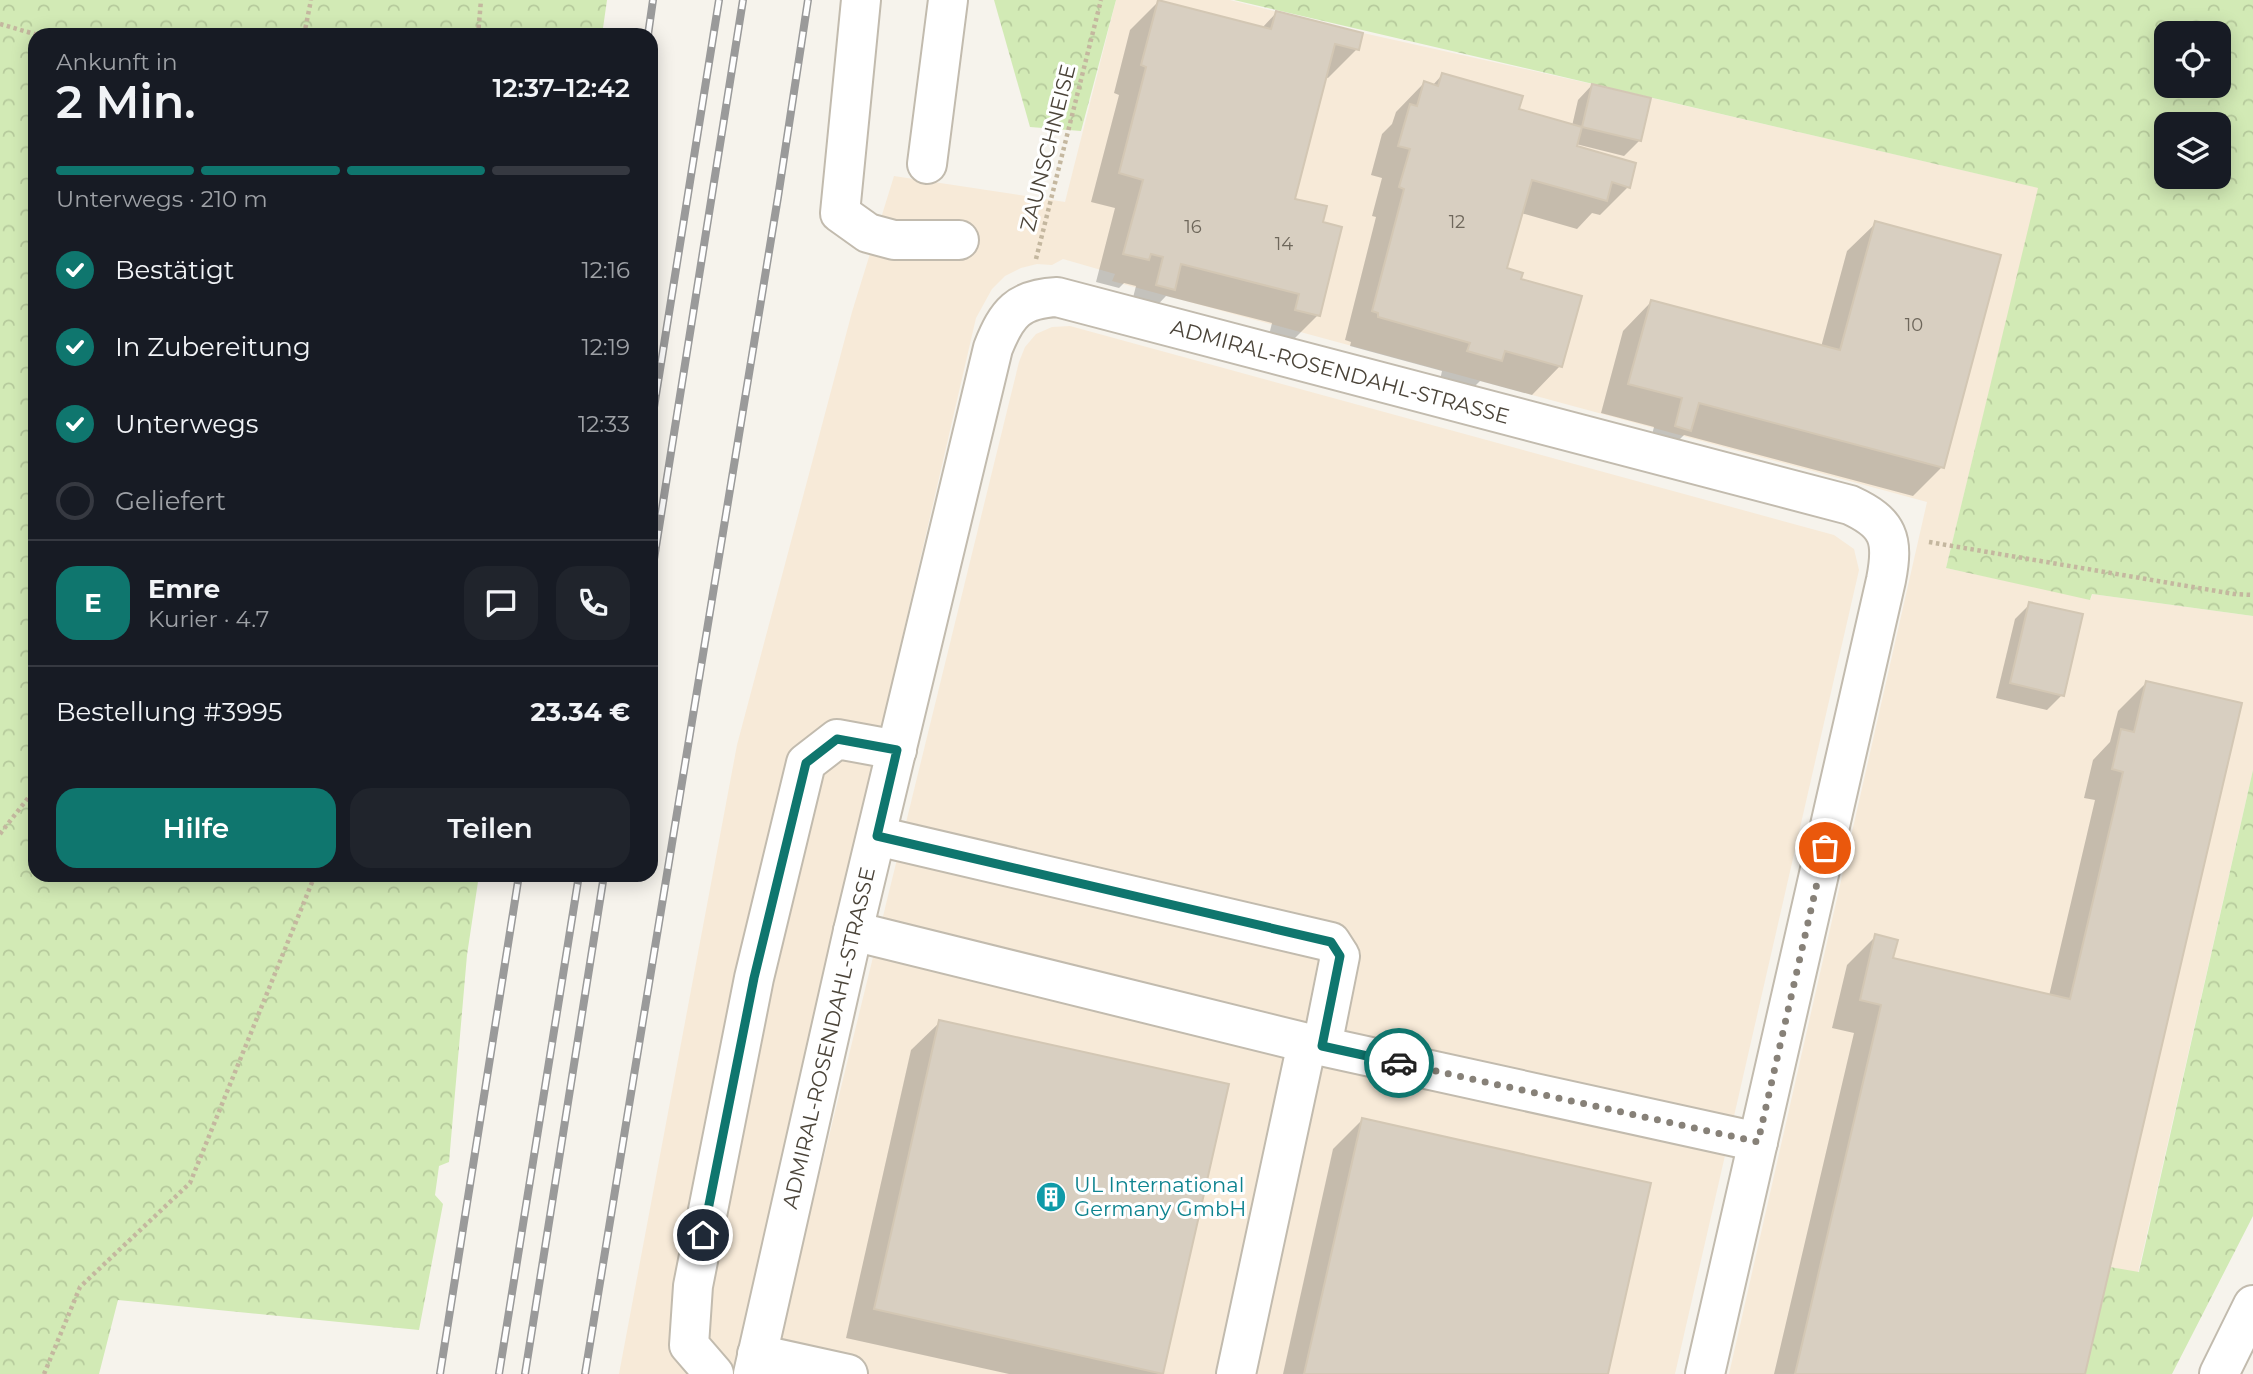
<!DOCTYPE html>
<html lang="de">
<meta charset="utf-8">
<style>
:root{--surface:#171b24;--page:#20242c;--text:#f1f3f6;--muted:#9ea1a6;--line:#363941;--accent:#0f766e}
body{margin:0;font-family:Montserrat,sans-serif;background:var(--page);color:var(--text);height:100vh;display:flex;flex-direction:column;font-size:26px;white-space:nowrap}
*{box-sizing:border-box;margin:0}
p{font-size:23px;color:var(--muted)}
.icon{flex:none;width:38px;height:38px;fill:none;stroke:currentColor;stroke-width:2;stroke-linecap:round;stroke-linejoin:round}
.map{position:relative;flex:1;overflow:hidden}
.side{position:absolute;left:28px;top:28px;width:630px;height:854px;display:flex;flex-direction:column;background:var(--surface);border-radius:21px;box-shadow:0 4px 18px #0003}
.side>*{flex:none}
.fabs{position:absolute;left:2154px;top:21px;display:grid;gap:14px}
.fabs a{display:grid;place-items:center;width:77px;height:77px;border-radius:14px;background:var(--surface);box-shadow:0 4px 18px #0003;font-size:35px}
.pin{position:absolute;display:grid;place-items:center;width:60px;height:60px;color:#fff;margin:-30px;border:4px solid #fff;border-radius:50%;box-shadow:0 2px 7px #0007}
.courier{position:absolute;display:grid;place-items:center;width:70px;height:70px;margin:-35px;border:5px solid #0f766e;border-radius:50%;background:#fff;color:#222;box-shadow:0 2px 9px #0007}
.head em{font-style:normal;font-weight:600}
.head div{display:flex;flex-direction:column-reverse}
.head{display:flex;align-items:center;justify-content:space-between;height:119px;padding:0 28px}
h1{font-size:46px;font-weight:600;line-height:52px}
.bar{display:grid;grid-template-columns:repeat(4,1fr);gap:10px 7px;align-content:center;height:84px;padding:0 28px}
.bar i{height:9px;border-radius:5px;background:var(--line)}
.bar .on{background:var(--accent)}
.bar p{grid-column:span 4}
.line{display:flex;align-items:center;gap:18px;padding:0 28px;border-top:2px solid var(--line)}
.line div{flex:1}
.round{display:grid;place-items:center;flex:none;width:74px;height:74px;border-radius:21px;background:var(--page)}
ol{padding:0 28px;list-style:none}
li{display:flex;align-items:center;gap:21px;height:77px}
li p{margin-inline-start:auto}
li .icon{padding:7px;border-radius:50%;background:var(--accent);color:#fff;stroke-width:4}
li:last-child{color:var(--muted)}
li i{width:38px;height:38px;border:4px solid var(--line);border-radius:50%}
.primary-button{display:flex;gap:14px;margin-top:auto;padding:14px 28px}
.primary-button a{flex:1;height:80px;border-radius:21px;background:var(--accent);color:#fff;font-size:28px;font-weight:600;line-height:80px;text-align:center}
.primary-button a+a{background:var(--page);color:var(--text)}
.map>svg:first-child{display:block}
.commercial{fill:#f7ead8}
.forest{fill:url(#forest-crowns);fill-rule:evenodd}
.shadow{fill:#0003}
.building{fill:#d8cfc1;stroke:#d3c7b4;stroke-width:2}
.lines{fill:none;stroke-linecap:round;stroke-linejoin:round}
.minor-casing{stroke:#c2bbae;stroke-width:42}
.path{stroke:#c4b79f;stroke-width:4.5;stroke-dasharray:3.5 3.5;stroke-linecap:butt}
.minor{stroke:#fff;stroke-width:38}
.rail-casing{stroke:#9a9a9a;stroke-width:8}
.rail{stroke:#fff;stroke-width:5;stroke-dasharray:16;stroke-linecap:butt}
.done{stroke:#878178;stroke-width:7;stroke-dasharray:0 12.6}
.route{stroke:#0f766e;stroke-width:9}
.labels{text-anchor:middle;stroke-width:6;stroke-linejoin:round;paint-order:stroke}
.number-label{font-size:18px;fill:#6e675b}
.street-label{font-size:21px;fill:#4b4439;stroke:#fff}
.culture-label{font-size:21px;fill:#0d838f;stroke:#fff;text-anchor:start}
</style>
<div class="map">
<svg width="2253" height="1374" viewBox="0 0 2253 1374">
<defs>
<pattern id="forest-crowns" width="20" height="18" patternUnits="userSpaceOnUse" patternTransform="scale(1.75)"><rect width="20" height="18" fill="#d2eab5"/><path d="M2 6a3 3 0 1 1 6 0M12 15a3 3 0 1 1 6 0" fill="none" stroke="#b6ca9c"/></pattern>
</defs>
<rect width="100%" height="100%" fill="#f6f3ec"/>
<!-- commercial -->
<g class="commercial">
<polygon points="1116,0 1230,0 1363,33 1592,84 2039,188 1946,568 2091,599 2092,594 2253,616 2253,770 2138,1273 2110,1267 2085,1374 1729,1374 1927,502 1112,281 1115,274 1063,259 1052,265 1037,264 1021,268 1005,276 992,289 976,318 732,1374 619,1374 737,745 852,312 894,176 1065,202"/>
<polygon points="1070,326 1834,535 1854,549 1859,570 1675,1374 774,1374 781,1332 1019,362 1025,347 1036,334 1052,327"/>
</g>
<!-- forest -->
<g class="forest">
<polygon points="0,0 607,0 602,35 35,35 35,875 479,875 467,955 449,1162 439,1166 435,1195 443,1204 419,1330 118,1300 99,1374 0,1374"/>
<polygon points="994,0 1116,0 1081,131 1030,127"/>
<path d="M 1234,0 L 2253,0 L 2253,616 L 2092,594 L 2090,600 L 1946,568 L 2038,188 ZM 2219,33 L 2219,86 L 2166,86 L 2166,33 ZM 2219,124 L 2219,177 L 2166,177 L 2166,124 Z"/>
<polygon points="2253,770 2253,1216 2172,1374 2085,1374 2110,1267 2139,1272"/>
</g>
<!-- shadow -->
<g class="shadow">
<polygon points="1159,1 1262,28 1276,13 1357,49 1328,78 1324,77 1293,200 1321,223 1318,315 1289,344 1268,339 1272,323 1166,296 1145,318 1129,313 1136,286 1124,283 1119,288 1096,282 1115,208 1091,202 1119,95 1114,93 1130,30"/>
<polygon points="1442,75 1517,110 1572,126 1578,100 1592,85 1649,99 1639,141 1624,156 1576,144 1576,147 1628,187 1600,215 1592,213 1577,229 1521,213 1505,269 1519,280 1560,366 1532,395 1480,381 1472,389 1440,380 1442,371 1350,346 1351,342 1345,340 1376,217 1372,216 1382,178 1371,175 1382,134 1392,124 1396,112 1424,83 1432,86"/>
<polygon points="1876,223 1942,467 1913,496 1684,435 1661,458 1647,454 1654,427 1601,413 1623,331 1651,302 1821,347 1847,251"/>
<polygon points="2030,604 2062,695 2047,710 1996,698 2015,619"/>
<polygon points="2146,683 2083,1374 1774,1374 1854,1033 1832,1028 1847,965 1876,936 1891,959 2049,996 2095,800 2084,798 2093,760 2110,742 2118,711"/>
<polygon points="940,1022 1162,1373 1161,1374 1009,1374 846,1338 911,1050"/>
<polygon points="1362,1120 1606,1374 1283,1374 1333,1149"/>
</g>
<!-- building -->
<g class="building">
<polygon points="1158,0 1271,29 1276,11 1363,33 1359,50 1335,44 1295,199 1327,206 1323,222 1342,227 1320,316 1295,310 1299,294 1181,264 1175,290 1156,285 1163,257 1151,254 1149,260 1123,254 1143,180 1119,173 1146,67 1141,65"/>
<polygon points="1442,73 1523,96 1519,109 1582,127 1577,146 1636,163 1630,188 1612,182 1607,201 1532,180 1507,268 1523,273 1521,279 1582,296 1562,367 1505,351 1502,361 1467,351 1470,343 1378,317 1378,313 1372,311 1404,189 1399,187 1410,149 1398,146 1410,104 1417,106 1424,81 1438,86"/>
<polygon points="1592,84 1651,98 1641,141 1582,127"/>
<polygon points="1875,221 2001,255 1944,468 1699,403 1691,431 1675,426 1682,398 1628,384 1651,300 1840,350"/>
<polygon points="2029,602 2083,614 2064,696 2010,683"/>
<polygon points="2146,681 2242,703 2085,1374 1795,1374 1881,1005 1860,1000 1875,934 1898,940 1893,958 2070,999 2123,772 2112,769 2121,729 2134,732"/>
<polygon points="939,1020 1229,1084 1163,1374 874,1309"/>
<polygon points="1362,1118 1651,1183 1608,1374 1304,1374"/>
</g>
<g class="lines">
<!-- minor casing -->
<g class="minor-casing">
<g id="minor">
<polyline points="861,0 840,213 868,233 894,240 959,240"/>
<polyline points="927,164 948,0"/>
<polyline points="877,836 1331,942 1340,956 1322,1046"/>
<polyline points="853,931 1307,1043 1758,1142"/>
<polyline points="757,1354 848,1374"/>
<polyline points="714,1374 689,1345 693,1286 754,978 806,763 837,739 897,750"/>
<path d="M 753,1374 L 853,931 L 993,348 C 1007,313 1018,299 1057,297 L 1850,505 C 1889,523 1894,539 1886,580 L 1705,1374"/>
<polyline points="1236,1374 1307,1043"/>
<polyline points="2219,1374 2253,1305"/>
</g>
</g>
<!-- path -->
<g class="path">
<polyline points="0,24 38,35"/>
<polyline points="304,35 311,0"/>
<polyline points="478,35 481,0"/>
<polyline points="1036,259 1101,0"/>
<polyline points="1929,542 2234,594 2253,595"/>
<polyline points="0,834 35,789"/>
<polyline points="44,1374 80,1287 190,1183 315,875"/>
</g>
<!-- minor -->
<use href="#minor" class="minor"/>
<!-- rail casing -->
<g class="rail-casing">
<g id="rail">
<polyline points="648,35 653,0"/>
<polyline points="651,426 719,0"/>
<polyline points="651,578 743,0"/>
<polyline points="440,1374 519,875"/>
<polyline points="499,1374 579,875"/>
<polyline points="525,1374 604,875"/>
<polyline points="585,1374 778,197 808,0"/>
</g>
</g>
<!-- rail -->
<use href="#rail" class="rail"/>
</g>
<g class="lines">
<!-- done -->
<polyline class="done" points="1399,1063 1758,1142 1825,848"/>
<!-- route -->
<polyline class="route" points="703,1235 754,978 806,763 837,739 897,750 877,836 1331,942 1340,956 1322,1046 1399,1063"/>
</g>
<!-- icons -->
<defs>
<g id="building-disc" transform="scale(1.575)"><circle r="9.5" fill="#0f9aa8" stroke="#fff"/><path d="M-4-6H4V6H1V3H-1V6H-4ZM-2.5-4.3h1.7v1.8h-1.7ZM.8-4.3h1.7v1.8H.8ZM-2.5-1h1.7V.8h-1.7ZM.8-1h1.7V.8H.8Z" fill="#fff"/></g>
</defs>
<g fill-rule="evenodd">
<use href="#building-disc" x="1051" y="1197"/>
</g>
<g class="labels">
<!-- number labels -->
<g class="number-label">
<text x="1457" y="228">12</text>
<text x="1193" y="233">16</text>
<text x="1284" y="250">14</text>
<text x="1914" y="331">10</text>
</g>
<!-- street labels -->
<g class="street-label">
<text transform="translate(1048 148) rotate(-76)" y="7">ZAUNSCHNEISE</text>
<text transform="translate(1340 372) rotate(15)" y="7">ADMIRAL-ROSENDAHL-STRASSE</text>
<text transform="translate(829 1038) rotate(-77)" y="7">ADMIRAL-ROSENDAHL-STRASSE</text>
</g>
<!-- culture labels -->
<g class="culture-label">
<text x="1074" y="1192">UL International<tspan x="1074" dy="24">Germany GmbH</tspan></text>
</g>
</g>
</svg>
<div class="fabs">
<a><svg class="icon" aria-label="locate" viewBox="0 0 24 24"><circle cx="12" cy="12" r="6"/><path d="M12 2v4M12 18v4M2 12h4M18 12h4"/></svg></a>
<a><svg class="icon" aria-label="layers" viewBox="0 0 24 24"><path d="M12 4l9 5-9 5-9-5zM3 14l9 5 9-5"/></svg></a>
</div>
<div class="pin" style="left:1825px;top:848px;background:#ea580c"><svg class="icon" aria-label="bag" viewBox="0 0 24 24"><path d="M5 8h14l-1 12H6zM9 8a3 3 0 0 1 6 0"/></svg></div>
<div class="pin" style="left:703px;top:1235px;background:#1f2937"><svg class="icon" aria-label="home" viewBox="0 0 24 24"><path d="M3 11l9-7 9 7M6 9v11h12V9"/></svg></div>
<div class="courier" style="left:1399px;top:1063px"><svg class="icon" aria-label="car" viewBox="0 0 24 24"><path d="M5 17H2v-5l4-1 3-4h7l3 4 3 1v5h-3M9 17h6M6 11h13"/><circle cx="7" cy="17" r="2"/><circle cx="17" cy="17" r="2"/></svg></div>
<section class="side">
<div class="head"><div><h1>2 Min.</h1><p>Ankunft in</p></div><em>12:37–12:42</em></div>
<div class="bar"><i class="on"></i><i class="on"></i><i class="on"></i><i></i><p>Unterwegs · 210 m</p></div>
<ol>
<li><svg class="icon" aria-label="check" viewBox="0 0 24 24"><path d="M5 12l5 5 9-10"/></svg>Bestätigt<p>12:16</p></li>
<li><svg class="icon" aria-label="check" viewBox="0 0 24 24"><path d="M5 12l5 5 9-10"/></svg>In Zubereitung<p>12:19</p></li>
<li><svg class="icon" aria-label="check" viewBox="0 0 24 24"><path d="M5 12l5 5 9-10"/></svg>Unterwegs<p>12:33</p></li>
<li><i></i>Geliefert</li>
</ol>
<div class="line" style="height:126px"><b class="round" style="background:var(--accent);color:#fff">E</b><div><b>Emre</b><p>Kurier · 4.7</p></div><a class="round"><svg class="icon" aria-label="chat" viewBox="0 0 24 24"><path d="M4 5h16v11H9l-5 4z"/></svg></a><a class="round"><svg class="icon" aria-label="phone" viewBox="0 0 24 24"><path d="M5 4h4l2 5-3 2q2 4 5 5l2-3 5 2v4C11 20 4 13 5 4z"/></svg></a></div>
<div class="line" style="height:91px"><div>Bestellung #3995</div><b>23.34 €</b></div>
<div class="primary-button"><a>Hilfe</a><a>Teilen</a></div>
</section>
</div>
